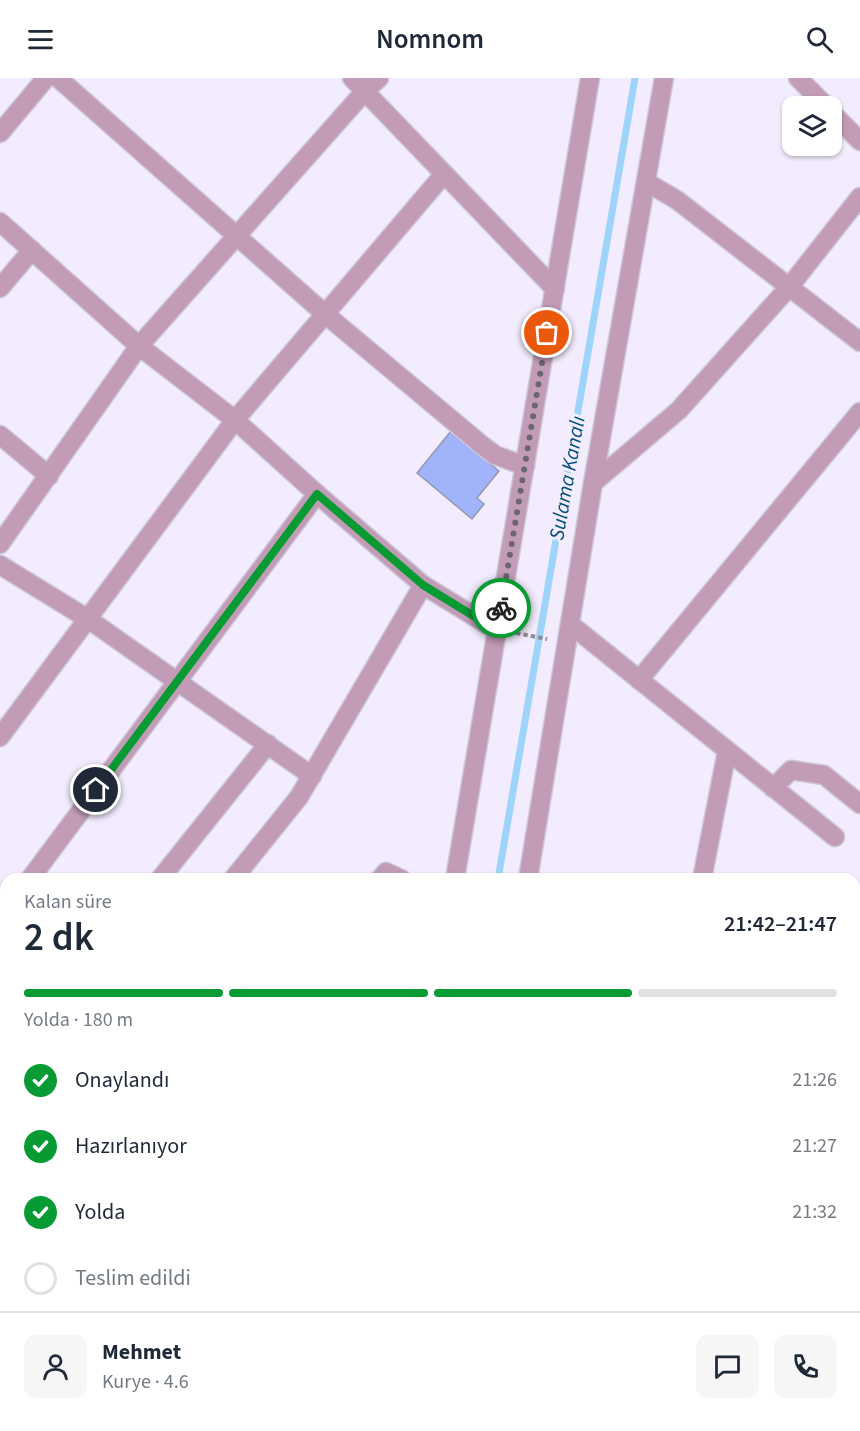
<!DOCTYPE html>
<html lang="tr">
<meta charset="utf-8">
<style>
:root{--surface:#fff;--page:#f6f6f7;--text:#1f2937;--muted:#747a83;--line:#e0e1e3;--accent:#089a33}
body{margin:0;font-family:"Source Sans 3",sans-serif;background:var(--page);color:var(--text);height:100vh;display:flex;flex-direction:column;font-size:22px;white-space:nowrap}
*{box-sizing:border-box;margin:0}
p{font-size:20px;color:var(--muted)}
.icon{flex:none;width:33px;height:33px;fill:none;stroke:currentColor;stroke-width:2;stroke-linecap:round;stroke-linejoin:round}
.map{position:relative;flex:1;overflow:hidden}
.sheet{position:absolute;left:0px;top:795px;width:861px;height:558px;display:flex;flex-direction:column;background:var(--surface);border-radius:18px 18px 0 0;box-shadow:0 2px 4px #0004}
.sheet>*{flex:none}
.tools{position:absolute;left:782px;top:18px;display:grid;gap:12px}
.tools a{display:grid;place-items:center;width:60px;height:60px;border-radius:12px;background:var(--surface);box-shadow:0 2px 4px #0004;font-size:30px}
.pin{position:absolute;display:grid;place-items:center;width:51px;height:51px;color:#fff;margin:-26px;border:3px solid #fff;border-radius:50%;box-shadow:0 2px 6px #0007}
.courier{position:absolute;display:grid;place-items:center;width:60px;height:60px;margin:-30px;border:4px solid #089a33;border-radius:50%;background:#fff;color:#222;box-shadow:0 2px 8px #0007}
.summary em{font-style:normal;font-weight:600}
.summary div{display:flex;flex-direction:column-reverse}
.summary{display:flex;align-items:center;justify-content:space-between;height:102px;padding:0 24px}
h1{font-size:39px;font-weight:600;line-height:45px}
.bar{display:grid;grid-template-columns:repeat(4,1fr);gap:9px 6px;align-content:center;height:72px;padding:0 24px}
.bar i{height:8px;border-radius:4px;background:var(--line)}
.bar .current{background:var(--accent)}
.bar p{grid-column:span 4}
.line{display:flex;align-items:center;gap:15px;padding:0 24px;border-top:2px solid var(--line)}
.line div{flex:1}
.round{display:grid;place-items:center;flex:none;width:63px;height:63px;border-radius:12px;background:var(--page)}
ol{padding:0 24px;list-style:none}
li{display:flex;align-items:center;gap:18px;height:66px}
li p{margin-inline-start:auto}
li .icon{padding:6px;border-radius:50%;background:var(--accent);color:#fff;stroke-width:4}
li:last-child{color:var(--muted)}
li i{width:33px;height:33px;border:3px solid var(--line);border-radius:50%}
header{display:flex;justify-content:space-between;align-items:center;height:78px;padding:0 24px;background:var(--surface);font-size:27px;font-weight:600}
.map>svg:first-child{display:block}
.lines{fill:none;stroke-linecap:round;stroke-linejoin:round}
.stream{stroke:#9ed3fa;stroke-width:7}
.building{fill:#a1b3fa;stroke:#9399ad;stroke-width:1.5}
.minor-casing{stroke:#cdc7d7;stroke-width:21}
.path{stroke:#908b98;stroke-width:4;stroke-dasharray:4.5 3;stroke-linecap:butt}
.minor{stroke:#c29cb7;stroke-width:18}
.done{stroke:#6a6570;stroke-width:6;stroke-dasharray:0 10.8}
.route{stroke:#089a33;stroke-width:8}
.labels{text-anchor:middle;stroke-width:6;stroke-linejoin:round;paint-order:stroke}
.water-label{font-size:21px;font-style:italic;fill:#004e77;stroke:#f3ecfe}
</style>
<header><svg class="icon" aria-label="menu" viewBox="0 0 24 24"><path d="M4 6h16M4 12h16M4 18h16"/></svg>Nomnom<svg class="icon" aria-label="search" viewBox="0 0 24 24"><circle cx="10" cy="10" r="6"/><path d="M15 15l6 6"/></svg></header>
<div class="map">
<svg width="860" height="1353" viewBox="0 0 860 1353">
<rect width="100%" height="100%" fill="#f3ecfe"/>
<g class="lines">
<!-- stream -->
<g class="stream">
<polyline points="498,801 635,0"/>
<polyline points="404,1353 405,1347"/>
</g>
</g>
<!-- building -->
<polygon class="building" points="451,353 499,393 477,420 484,426 472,441 417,395"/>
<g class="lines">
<!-- minor casing -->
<g class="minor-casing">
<g id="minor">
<polyline points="58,0 325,236 483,368 495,377 525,388"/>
<polyline points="352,0 555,211"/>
<polyline points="798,0 826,28"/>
<polyline points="831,34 860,63"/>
<polyline points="0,55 46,0"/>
<polyline points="646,104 677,122 860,264"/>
<polyline points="0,144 139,268 235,342 317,416 423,507 498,553"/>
<polyline points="0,210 32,172"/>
<polyline points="0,357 49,398"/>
<polyline points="593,405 679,332 790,208 860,119"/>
<polyline points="0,466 139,268 365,13 379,0"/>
<polyline points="0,487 88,541 312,698"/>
<polyline points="570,546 835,759"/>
<polyline points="639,602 860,334"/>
<polyline points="0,659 235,342 444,96"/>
<polyline points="773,710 791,692 824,697 860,726"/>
<polyline points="30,801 317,416"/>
<polyline points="160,801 268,666"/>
<polyline points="233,801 299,719 423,507"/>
<polyline points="380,801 386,794 401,801"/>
<polyline points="455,801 590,0"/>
<polyline points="528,801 593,405 664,0"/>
<polyline points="702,801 727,673"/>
<polyline points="0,841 6,833"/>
<polyline points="0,1001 6,994"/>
<polyline points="0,1089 6,1082"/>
<polyline points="855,1204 860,1198"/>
<polyline points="0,1269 6,1261"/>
<polyline points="123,1353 128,1347"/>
<polyline points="276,1353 281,1347"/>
<polyline points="355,1353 356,1347"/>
<polyline points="436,1353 437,1347"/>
<polyline points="482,1353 487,1347"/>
<polyline points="732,1353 737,1347"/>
</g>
</g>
<!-- path -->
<polyline class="path" points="516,555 547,561"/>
<!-- minor -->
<use href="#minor" class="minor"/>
</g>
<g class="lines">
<!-- done -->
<polyline class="done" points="501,530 547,255"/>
<!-- route -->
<polyline class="route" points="96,712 317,416 423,507 498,553 501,530"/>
</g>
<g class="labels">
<!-- water labels -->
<g class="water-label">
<text transform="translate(567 400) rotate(-80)" y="7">Sulama Kanalı</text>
</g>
</g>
</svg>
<div class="tools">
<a><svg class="icon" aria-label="layers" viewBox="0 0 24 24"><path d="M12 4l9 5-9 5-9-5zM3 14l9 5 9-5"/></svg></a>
</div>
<div class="pin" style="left:547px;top:255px;background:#ea580c"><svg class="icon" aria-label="bag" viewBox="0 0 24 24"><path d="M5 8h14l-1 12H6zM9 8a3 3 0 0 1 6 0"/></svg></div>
<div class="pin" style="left:96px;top:712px;background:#1f2937"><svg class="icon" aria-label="home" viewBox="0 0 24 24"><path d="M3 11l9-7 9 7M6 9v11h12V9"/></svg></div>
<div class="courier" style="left:501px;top:530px"><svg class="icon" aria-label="bike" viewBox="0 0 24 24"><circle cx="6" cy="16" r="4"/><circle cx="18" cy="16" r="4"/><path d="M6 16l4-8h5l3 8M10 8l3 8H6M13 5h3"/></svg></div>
<section class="sheet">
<div class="summary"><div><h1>2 dk</h1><p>Kalan süre</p></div><em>21:42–21:47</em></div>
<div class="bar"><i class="current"></i><i class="current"></i><i class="current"></i><i></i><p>Yolda · 180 m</p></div>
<ol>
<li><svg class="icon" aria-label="check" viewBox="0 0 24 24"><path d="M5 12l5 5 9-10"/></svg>Onaylandı<p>21:26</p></li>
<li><svg class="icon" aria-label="check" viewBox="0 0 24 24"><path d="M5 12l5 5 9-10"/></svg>Hazırlanıyor<p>21:27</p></li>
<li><svg class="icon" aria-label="check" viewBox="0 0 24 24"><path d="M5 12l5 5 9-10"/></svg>Yolda<p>21:32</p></li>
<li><i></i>Teslim edildi</li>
</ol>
<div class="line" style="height:108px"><a class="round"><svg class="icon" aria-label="person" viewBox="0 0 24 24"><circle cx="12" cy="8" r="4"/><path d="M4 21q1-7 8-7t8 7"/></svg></a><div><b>Mehmet</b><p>Kurye · 4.6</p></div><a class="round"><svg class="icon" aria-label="chat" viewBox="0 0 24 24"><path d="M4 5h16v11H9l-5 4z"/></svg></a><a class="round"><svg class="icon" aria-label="phone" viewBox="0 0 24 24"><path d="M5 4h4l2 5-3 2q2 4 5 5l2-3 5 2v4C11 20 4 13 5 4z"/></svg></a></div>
</section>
</div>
